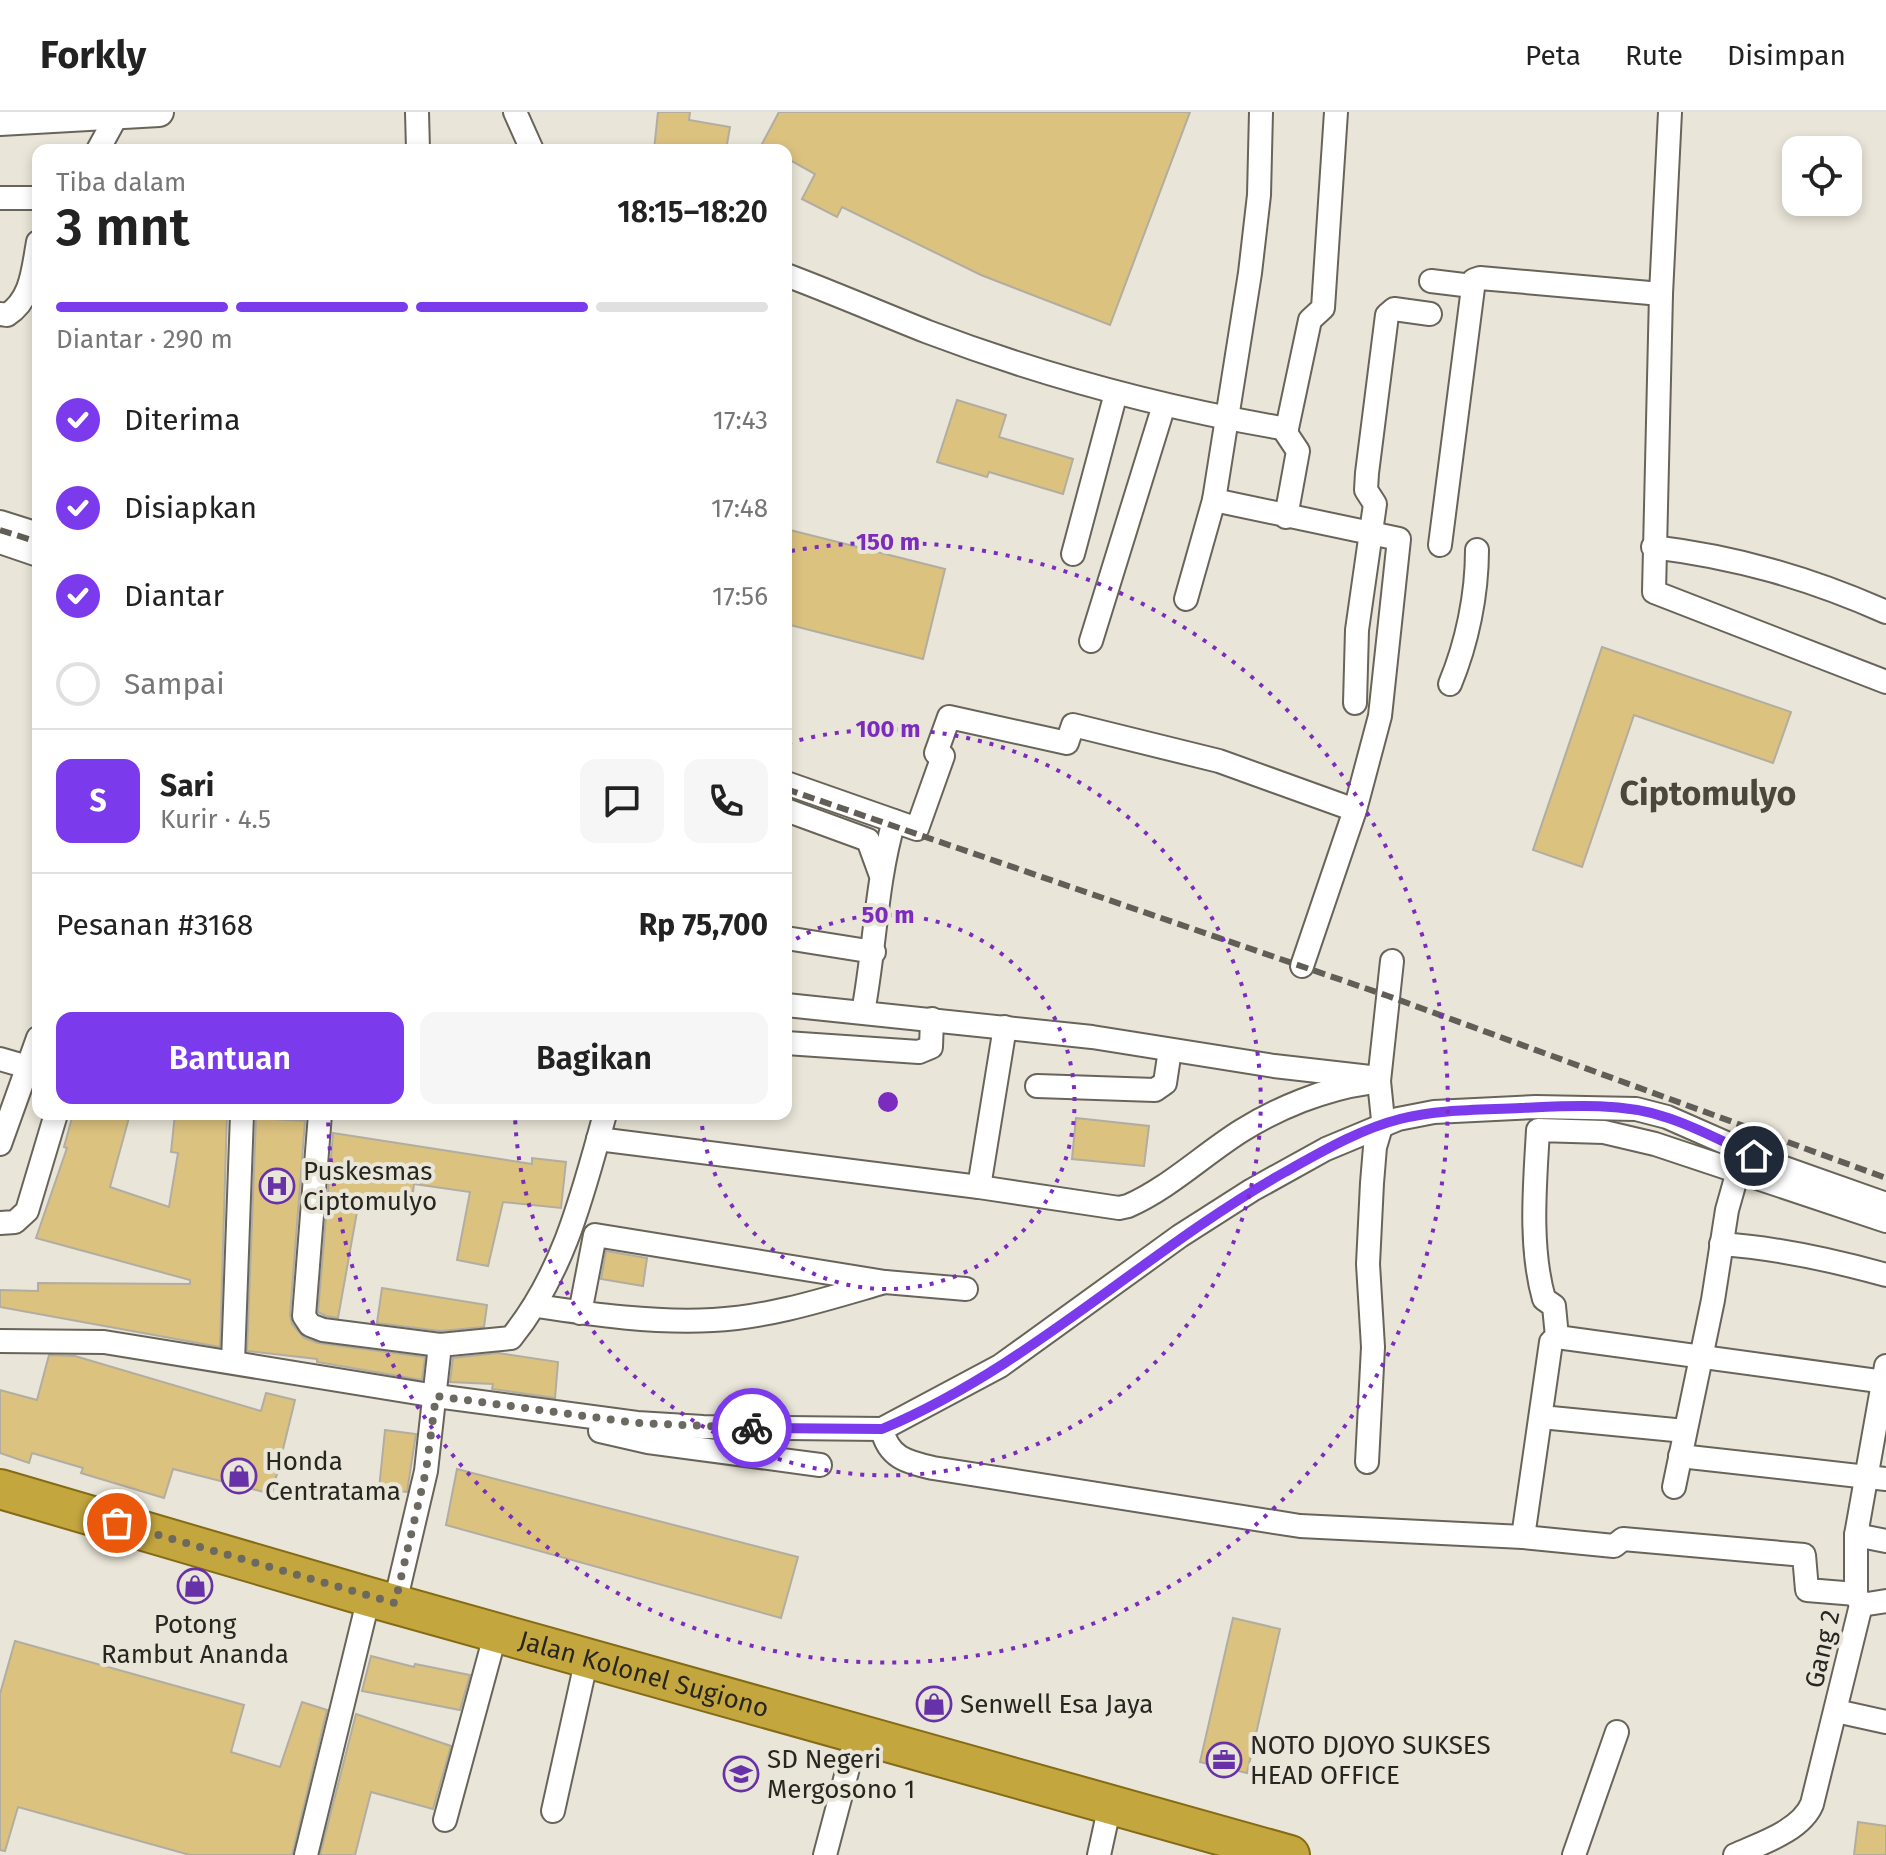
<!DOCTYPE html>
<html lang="id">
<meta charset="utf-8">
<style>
:root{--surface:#fff;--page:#f6f6f6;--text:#222;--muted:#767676;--line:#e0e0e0;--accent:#7c3aed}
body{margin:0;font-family:"Fira Sans",sans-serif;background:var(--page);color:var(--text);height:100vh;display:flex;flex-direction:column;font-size:30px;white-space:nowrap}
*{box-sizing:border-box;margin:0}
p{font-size:26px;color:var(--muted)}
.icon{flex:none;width:44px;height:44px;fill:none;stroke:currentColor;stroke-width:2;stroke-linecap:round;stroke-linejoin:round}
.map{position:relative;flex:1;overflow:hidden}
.details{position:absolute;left:32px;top:32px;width:760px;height:976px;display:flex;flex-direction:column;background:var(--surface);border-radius:16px;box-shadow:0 4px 12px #0003}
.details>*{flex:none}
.controls{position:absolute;left:1782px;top:24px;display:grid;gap:16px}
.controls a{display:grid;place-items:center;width:80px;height:80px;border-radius:16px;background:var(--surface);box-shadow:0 4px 12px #0003;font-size:40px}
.pin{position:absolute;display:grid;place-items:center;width:68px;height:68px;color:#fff;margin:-34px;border:4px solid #fff;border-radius:50%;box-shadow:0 2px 8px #0007}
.courier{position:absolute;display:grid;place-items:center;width:80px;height:80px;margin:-40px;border:6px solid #7c3aed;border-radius:50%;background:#fff;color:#222;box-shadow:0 2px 10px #0007}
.overview em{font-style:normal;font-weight:600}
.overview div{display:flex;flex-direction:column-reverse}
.overview{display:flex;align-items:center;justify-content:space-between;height:136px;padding:0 24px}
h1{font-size:52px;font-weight:600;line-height:60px}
.bar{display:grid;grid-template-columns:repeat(4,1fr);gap:12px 8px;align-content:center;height:96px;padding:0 24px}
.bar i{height:10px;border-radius:6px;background:var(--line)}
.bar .active{background:var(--accent)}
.bar p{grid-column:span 4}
.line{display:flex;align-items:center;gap:20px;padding:0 24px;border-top:2px solid var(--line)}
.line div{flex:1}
.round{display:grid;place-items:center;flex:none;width:84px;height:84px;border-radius:16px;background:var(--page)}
ol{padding:0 24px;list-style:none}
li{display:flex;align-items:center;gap:24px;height:88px}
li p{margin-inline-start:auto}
li .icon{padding:8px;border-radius:50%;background:var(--accent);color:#fff;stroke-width:4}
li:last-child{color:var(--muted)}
li i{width:44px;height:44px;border:4px solid var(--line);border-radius:50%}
.primary-button{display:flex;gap:16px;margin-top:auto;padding:16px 24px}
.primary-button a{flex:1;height:92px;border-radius:16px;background:var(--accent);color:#fff;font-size:32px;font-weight:600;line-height:92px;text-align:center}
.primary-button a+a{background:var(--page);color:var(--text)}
header{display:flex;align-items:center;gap:48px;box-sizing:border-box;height:112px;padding:0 40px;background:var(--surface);border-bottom:2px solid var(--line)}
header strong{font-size:38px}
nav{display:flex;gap:44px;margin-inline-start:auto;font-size:28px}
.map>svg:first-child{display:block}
.building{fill:#dcc27f;stroke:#b1ada1;stroke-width:2}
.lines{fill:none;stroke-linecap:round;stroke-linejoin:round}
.minor-casing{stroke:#686459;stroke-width:26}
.tertiary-casing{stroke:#686459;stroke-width:32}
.trunk-casing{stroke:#846b15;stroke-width:42}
.minor{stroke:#fff;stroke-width:22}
.tertiary{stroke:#fff;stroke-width:28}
.trunk{stroke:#c4a63f;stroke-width:38}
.rail{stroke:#615e57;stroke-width:6;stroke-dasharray:12 6;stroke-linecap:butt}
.done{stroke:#6c6961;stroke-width:8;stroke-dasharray:0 14.4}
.route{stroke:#7c3aed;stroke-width:10}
.ring{fill:none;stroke:#7b2cbf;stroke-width:4;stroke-dasharray:4 8}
.labels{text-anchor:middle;stroke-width:8;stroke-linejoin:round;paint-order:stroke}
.poi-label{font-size:26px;fill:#282621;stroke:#e9e5d8;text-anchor:start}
.street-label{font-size:26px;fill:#282621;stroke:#e9e5d8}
.district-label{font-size:34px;font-weight:bold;fill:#4b473d;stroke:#e9e5d8}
.centre{fill:#7b2cbf;stroke:#e9e5d8;stroke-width:4}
.ring-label{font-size:24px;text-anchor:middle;font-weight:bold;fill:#7b2cbf;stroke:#e9e5d8;stroke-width:8;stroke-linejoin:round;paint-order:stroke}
</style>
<header>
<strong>Forkly</strong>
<nav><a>Peta</a><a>Rute</a><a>Disimpan</a></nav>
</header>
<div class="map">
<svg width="1886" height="1743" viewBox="0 0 1886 1743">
<rect width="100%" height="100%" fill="#e9e5d8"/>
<!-- building -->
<g class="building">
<polygon points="658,0 690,0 689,8 730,15 726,38 654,38"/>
<polygon points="779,0 1190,0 1110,213 981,163 842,95 837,105 802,87 815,62 786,46 786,38 772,38 762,32"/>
<polygon points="957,288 1006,303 999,325 1073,347 1063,382 989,360 987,365 937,350"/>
<polygon points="786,417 945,457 923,547 786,512"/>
<polygon points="1602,535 1791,600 1773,651 1634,603 1582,755 1533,738"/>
<polygon points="73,1002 130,1002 110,1075 169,1095 178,1041 171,1040 175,1002 227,1002 220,1235 0,1195 0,1178 38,1179 38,1171 190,1172 190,1168 36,1126 67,1036 64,1035"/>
<polygon points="256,1006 305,1009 290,1203 292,1212 304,1226 318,1231 425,1245 422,1268 317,1250 317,1247 247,1239"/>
<polygon points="1076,1006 1149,1014 1144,1054 1072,1047"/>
<polygon points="333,1021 532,1052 532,1046 566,1050 561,1096 503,1090 488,1154 457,1148 470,1080 414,1072 412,1089 360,1083 338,1206 326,1204 318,1200"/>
<polygon points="606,1139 647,1146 643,1174 601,1167"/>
<polygon points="382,1176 487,1193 484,1215 440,1219 377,1211"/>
<polygon points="498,1241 558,1250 555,1286 492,1277 493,1272 450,1270 453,1246"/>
<polygon points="49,1243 75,1244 261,1299 266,1281 295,1288 272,1382 173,1357 164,1386 81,1361 83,1356 32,1341 29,1351 0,1341 0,1278 37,1288"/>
<polygon points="385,1318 416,1322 407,1380 379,1377"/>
<polygon points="457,1357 798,1445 781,1506 446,1413"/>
<polygon points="1233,1506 1280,1517 1247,1661 1200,1650"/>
<polygon points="15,1529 244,1593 231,1640 280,1655 302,1590 327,1598 292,1743 190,1743 18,1695 5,1739 0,1738 0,1582"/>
<polygon points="371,1544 414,1555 415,1552 470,1563 460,1598 362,1579"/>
<polygon points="356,1602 451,1634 433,1697 371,1680 355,1743 320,1743"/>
<polygon points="1858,1710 1886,1714 1886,1743 1854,1743"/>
</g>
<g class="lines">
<!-- minor casing -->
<g class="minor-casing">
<g id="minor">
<polyline points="417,0 418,38"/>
<polyline points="515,0 532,38"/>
<polyline points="1670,0 1661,182 1654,480 1886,570"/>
<polyline points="98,38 116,5"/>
<polyline points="0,86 38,86"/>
<path d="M 786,163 C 834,181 880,201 928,220 C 1044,264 1164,296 1287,317"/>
<polyline points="1431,169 1472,174"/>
<path d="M 0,202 L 7,203 C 32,187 33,157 38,130"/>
<polyline points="1286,405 1298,339 1286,321 1310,208 1323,196 1336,0"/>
<polyline points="0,410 38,422"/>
<polyline points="0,430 38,443"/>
<polyline points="1440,433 1474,168 1480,166 1661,182"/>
<path d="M 1653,435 C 1736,445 1809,466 1886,500"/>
<polyline points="1073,442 1116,281"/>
<polyline points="1186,487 1214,388 1250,161 1259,83 1261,0"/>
<polyline points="1091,529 1164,293"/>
<path d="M 1450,572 C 1467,531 1477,483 1477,438"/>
<polyline points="1355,591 1357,518 1375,392 1366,378 1367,361 1387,203 1394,197 1430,202"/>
<polyline points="936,641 949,605 1067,631 1073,613 1219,649 1355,698 1380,604 1399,427 1214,388"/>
<polyline points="786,671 917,717 943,644"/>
<polyline points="786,698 868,728 880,761"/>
<polyline points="786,826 874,840"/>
<polyline points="1302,854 1355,698"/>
<polyline points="786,893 1092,925 1274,954 1379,966"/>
<path d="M 863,900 C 875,837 876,770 894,709"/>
<polyline points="786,931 919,940 931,935 932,907"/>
<polyline points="0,947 38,958"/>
<polyline points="1037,974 1155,978 1165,971 1170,938"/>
<path d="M 320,1002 L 304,1204 L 310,1213 L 323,1218 L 440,1233 L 511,1226 C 564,1161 583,1081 605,1002"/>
<polyline points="598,1027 979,1075 1005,915"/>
<polyline points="0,1032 38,926"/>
<path d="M 979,1075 L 1119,1096 L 1128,1094 C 1169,1076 1203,1043 1241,1019 C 1278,996 1324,977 1367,971"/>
<path d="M 1886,1109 L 1655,1032 L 1604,1020 L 1538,1018 C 1535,1072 1529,1134 1544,1187 L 1554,1194 L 1557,1225 L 1886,1270"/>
<polyline points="0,1111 15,1110 27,1099 56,1002"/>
<path d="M 1721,1132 C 1778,1136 1832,1148 1886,1163"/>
<polyline points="885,1170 966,1177"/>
<path d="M 537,1194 C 596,1203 653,1211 713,1208 C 772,1205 829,1186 885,1170 L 595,1123 L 580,1201"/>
<polyline points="0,1229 104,1230 436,1284 637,1311 703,1315 882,1317 1000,1254 1180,1124 1252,1078 1326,1037 1398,1007 1434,1000 1536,995 1636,997 1667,1005 1776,1053 1886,1092"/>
<polyline points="233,1250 242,1002"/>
<polyline points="1541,1305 1685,1319"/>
<path d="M 882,1317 C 888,1345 906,1350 933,1356 L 1300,1414 L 1523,1425 L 1614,1434 L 1623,1427 L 1804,1443 L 1807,1478 L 1856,1482"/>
<polyline points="600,1319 648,1330 820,1353"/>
<polyline points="1680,1344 1886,1367"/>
<polyline points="1367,1350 1373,1235 1368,1152 1372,1071 1375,1035 1383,1008 1379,969 1392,849"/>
<polyline points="1674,1375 1713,1188 1727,1098 1738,1059"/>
<polyline points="1856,1423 1886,1429"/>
<polyline points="1523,1425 1551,1230 1557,1225"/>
<polyline points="395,1491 426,1359 440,1233"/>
<polyline points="1861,1493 1886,1489"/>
<polyline points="1836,1599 1886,1610"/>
<polyline points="553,1699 587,1546"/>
<polyline points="445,1708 496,1520"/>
<polyline points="306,1743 369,1485"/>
<polyline points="825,1743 857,1622"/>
<polyline points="1099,1743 1110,1693"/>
<polyline points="1574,1743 1617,1620"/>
<path d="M 1735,1743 C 1759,1732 1801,1719 1812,1692 L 1861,1493 L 1856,1482 L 1856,1423 L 1886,1254"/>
</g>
</g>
<!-- tertiary casing -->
<g class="tertiary-casing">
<polyline id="tertiary" points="0,9 159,0"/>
</g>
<!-- trunk casing -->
<g class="trunk-casing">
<g id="trunk">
<path id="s1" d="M 0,1377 L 369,1485 L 1290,1743"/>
</g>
</g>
<!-- minor -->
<use href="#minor" class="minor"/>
<!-- tertiary -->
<use href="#tertiary" class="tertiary"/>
<!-- trunk -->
<use href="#trunk" class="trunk"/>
<!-- rail -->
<g class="rail">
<polyline points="0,418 38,430"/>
<polyline points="786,677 1388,884 1886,1066"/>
</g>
</g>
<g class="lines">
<!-- done -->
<polyline class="done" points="117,1411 395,1491 426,1359 436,1284 637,1311 752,1316"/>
<!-- route -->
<path class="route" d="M 752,1316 L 882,1317 C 1030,1255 1146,1138 1285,1060 C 1321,1040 1360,1017 1400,1007 C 1440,997 1480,998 1521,996 C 1567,994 1621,990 1665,1005 C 1695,1014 1725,1031 1754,1044"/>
</g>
<!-- distance rings -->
<g class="ring">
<path d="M786 833A187 187 0 1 1 701 1003"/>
<path d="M788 631A373 373 0 1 1 515 1003"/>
<path d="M791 439A560 560 0 1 1 328 1005"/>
</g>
<!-- icons -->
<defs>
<g id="hospital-ring" transform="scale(1.8)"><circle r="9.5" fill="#e9e5d8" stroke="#6731a8" stroke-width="1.5"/><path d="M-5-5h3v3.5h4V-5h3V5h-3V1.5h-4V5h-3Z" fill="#6731a8"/></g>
<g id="shop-ring" transform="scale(1.8)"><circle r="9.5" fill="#e9e5d8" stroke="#6731a8" stroke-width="1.5"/><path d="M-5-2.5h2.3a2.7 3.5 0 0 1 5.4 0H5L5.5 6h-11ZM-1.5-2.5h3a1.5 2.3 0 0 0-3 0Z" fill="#6731a8"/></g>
<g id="office-ring" transform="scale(1.8)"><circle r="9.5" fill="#e9e5d8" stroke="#6731a8" stroke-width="1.5"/><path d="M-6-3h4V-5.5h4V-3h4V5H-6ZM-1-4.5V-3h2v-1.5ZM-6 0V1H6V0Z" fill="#6731a8"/></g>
<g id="school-ring" transform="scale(1.8)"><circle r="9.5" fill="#e9e5d8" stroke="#6731a8" stroke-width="1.5"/><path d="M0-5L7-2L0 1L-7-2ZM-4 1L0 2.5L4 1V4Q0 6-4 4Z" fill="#6731a8"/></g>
</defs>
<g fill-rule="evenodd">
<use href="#hospital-ring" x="277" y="1074"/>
<use href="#shop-ring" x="239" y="1364"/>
<use href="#shop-ring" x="195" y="1474"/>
<use href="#shop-ring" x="934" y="1592"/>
<use href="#office-ring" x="1224" y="1648"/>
<use href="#school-ring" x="741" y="1662"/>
</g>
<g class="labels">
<!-- poi labels -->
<g class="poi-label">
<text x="303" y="1068">Puskesmas<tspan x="303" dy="30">Ciptomulyo</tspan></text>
<text x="265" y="1358">Honda<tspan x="265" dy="30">Centratama</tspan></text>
<text x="195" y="1521" text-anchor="middle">Potong<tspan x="195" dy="30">Rambut Ananda</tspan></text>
<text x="960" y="1601">Senwell Esa Jaya</text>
<text x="1250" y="1642">NOTO DJOYO SUKSES<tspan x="1250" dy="30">HEAD OFFICE</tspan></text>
<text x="767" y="1656">SD Negeri<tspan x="767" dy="30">Mergosono 1</tspan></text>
</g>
<!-- street labels -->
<g class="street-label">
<text transform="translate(1822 1537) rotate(-77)" y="9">Gang 2</text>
<text dy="9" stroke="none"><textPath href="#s1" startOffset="670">Jalan Kolonel Sugiono</textPath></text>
</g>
<!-- district labels -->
<g class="district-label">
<text x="1708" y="693">Ciptomulyo</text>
</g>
</g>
<circle cx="888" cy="990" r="12" class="centre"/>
<g class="ring-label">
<text x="888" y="438">150 m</text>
<text x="888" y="625">100 m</text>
<text x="888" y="811">50 m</text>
</g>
</svg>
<div class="controls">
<a><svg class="icon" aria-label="locate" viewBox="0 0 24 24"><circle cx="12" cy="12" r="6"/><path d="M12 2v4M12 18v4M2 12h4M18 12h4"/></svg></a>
</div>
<div class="pin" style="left:117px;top:1411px;background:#ea580c"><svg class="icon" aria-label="bag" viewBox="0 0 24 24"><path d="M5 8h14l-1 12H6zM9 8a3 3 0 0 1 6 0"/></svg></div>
<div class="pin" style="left:1754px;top:1044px;background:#1f2937"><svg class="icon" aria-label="home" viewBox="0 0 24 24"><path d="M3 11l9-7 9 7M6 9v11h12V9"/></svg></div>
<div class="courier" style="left:752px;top:1316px"><svg class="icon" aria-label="bike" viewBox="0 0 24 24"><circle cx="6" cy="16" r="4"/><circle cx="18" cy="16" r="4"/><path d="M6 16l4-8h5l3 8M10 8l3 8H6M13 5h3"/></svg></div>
<section class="details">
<div class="overview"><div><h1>3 mnt</h1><p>Tiba dalam</p></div><em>18:15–18:20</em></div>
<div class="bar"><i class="active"></i><i class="active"></i><i class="active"></i><i></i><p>Diantar · 290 m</p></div>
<ol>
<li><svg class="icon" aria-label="check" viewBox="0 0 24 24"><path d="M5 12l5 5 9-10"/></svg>Diterima<p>17:43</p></li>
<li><svg class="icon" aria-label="check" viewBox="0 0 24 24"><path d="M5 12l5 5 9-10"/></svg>Disiapkan<p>17:48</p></li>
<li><svg class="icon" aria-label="check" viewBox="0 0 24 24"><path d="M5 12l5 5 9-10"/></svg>Diantar<p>17:56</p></li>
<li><i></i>Sampai</li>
</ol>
<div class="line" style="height:144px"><b class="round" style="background:var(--accent);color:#fff">S</b><div><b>Sari</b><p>Kurir · 4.5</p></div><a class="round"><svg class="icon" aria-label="chat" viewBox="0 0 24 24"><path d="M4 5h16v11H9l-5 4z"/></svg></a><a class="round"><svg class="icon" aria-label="phone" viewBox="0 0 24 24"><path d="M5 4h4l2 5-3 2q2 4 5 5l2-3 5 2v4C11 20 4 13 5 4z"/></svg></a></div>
<div class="line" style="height:104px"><div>Pesanan #3168</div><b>Rp 75,700</b></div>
<div class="primary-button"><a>Bantuan</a><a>Bagikan</a></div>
</section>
</div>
